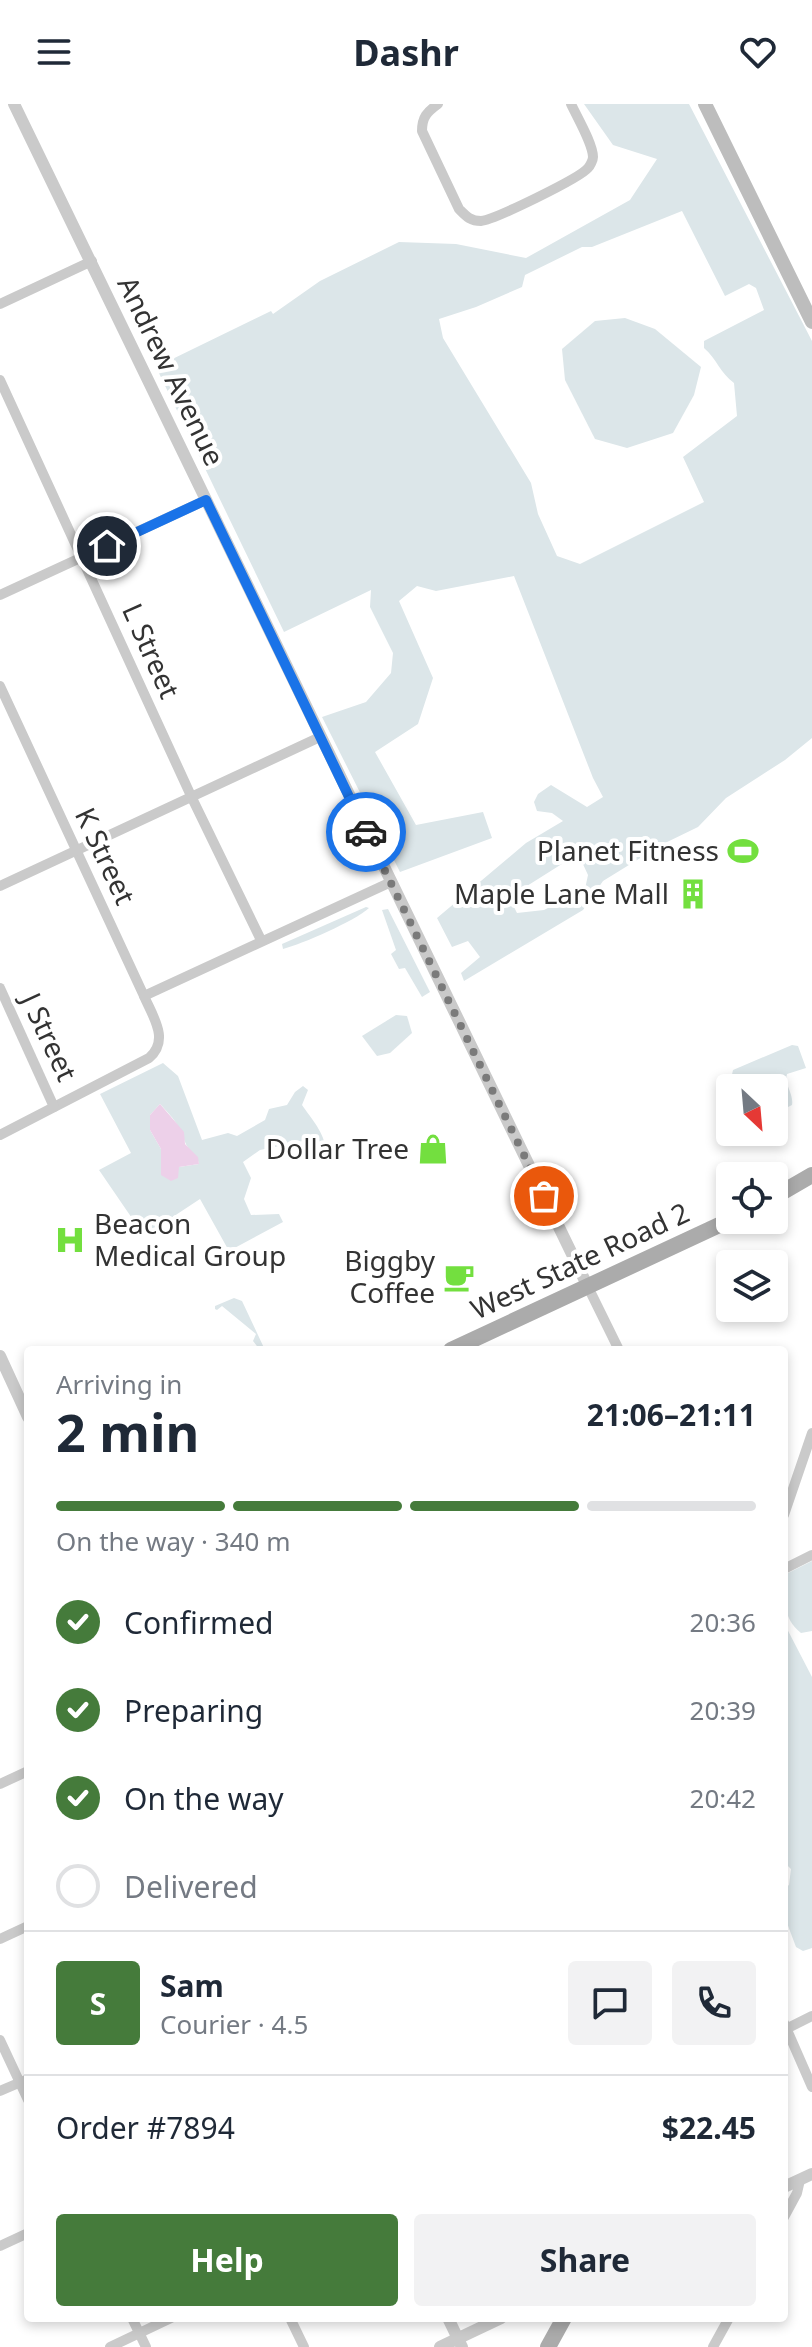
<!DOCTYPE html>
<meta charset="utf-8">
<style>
:root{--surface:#fff;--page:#f2f2f3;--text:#1f2937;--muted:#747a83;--line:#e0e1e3;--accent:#457b3b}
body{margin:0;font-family:"Noto Sans",sans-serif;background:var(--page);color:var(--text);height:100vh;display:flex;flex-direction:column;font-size:30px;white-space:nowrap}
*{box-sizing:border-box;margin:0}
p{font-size:26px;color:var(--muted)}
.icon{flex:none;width:44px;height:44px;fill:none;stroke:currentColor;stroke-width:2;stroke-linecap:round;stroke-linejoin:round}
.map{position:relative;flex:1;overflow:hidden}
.sheet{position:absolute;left:24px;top:1242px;width:764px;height:976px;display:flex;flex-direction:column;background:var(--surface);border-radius:8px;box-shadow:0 4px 12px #0003}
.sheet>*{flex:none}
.needle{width:52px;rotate:154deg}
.fabs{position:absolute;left:716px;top:970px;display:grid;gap:16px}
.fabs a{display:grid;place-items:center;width:72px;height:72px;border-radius:8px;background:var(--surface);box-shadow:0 4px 12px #0003;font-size:40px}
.pin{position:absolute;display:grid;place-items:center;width:68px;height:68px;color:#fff;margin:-34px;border:4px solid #fff;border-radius:50%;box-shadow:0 2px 8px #0007}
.courier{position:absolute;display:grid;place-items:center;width:80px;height:80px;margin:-40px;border:6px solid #1a73e8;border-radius:50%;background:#fff;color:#222;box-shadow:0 2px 10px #0007}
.head em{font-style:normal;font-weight:700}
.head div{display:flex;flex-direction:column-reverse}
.head{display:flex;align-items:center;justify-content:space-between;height:136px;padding:0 32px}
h1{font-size:52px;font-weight:700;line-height:60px}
.bar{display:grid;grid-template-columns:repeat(4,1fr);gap:12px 8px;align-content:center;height:96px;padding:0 32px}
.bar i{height:10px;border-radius:6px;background:var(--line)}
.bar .current{background:var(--accent)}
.bar p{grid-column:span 4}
.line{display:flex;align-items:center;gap:20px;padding:0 32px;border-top:2px solid var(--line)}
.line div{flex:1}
.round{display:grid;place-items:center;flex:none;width:84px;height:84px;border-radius:8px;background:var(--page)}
ol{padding:0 32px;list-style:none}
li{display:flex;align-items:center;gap:24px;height:88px}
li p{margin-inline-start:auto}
li .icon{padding:8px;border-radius:50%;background:var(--accent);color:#fff;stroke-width:4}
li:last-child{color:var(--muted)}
li i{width:44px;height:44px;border:4px solid var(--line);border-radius:50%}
.cta{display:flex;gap:16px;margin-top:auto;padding:16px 32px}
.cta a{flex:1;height:92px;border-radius:8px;background:var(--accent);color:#fff;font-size:32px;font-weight:700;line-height:92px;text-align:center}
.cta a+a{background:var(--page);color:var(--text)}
header{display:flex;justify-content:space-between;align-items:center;height:104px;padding:0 32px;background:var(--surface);font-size:36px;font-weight:700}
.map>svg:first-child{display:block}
.green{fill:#dce6e9;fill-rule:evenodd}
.water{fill:#edd0e9}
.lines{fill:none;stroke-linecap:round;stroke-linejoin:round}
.minor{stroke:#cacaca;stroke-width:10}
.tertiary{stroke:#cacaca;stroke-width:12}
.secondary{stroke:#bdbdbd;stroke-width:14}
.primary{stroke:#ababab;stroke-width:16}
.done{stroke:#7a7a7a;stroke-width:8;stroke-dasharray:0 14.4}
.route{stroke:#1a73e8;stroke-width:10}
.labels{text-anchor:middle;stroke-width:8;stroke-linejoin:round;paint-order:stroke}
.street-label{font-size:28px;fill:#333;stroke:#fff}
.poi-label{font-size:28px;fill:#333;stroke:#fff;text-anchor:end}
</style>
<header><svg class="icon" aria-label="menu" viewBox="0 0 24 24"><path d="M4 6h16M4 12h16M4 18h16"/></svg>Dashr<svg class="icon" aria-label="heart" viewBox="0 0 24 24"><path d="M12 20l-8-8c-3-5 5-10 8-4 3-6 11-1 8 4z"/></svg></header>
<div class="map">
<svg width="812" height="2243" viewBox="0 0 812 2243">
<rect width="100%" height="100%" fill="#fff"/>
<!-- green -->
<g class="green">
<path d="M 584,0 L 689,0 L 812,237 L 812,634 L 785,656 L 726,694 L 698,723 L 663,740 L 603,777 L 583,806 L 464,877 L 461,869 L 480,853 L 468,837 L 452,843 L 437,814 L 526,739 L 563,717 L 552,709 L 537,707 L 534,698 L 538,690 L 551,681 L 587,703 L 603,693 L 593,674 L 514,472 L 436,487 L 417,482 L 399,497 L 433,574 L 418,620 L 375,648 L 416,721 L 483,708 L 492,734 L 400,768 L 322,613 L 366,598 L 391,569 L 393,549 L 370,503 L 371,486 L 284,528 L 156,263 L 271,207 L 273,210 L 320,177 L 399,138 L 456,140 L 526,154 L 630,96 L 657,55 L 613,41 ZM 682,107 L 725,192 L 749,180 L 756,184 L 764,206 L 704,237 L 704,244 C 717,255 720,269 734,279 L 737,312 L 683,353 L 704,398 L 580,460 L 557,452 L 538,410 L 531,379 L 443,234 L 439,215 L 476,203 L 522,183 L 525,171 L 582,143 L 592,143 ZM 565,758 L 582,758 L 588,771 L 585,785 L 544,806 L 517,809 L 511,797 L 519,787 Z"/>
<polygon points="625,214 655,225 701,263 694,291 673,329 627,344 595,335 565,276 562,245 595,217"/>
<path d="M 366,803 L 369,804 C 355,817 302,840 283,845 L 282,840 Z"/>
<polygon points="388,805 430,888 422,893 405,864 399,865 391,850 396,846 382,806"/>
<polygon points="396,911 407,912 412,929 390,949 377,952 362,932"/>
<path d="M 792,941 L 798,942 L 806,964 L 787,970 C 784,981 794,990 792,1001 L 774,1010 L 774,984 L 735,984 L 731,975 L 733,966 Z"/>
<path d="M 163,959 L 178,972 L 202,1036 L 228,1029 L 237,1032 L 265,1016 L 269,1005 L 287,1001 L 295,988 L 303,982 L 308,986 L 302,1001 C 313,1017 332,1037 323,1056 L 319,1057 L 303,1037 L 260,1046 L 243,1058 L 251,1074 L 244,1095 L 251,1111 L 279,1110 L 283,1118 L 229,1147 L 200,1095 L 153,1126 L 138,1123 L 99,1066 L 131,1049 L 100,990 ZM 160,1000 C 175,1016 177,1018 185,1038 C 188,1047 197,1049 199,1060 L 179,1063 L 161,1071 L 161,1045 L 150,1026 L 150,1011 Z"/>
<polygon points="234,1194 242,1197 265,1246 260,1246 253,1237 256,1230 222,1202 217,1206 215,1205 215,1202"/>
<path d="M 812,1457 L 812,1527 L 801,1529 C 782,1514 784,1493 784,1471 Z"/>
<polygon points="784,1519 812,1573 812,1844 803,1847 796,1843 784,1811 784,1785 789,1781 791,1765 784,1758"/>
</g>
<!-- water -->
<polygon class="water" points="160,1000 184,1028 185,1040 198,1053 199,1060 179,1063 178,1074 171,1077 161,1071 161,1045 150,1026 150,1011"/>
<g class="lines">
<!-- minor -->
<g class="minor">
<path d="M 438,0 C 427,8 422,13 422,27 L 459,105 C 466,112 470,117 481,117 C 494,116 580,74 588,64 C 590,62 593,56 593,53 C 593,40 577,13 571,0"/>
<polyline points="0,200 92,157"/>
<polyline points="0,276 192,694 261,836"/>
<polyline points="0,491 206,396"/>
<path d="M 0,582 L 144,892 C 153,913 170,936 149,954 L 0,1031"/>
<polyline points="0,782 320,633"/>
<polyline points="0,884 54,1003"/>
<polyline points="144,892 391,778"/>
<polyline points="588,1183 619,1246"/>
<polyline points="784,1411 812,1329"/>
<polyline points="784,1465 812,1451"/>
<polyline points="0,1680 28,1667"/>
<polyline points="0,1835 28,1822"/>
<polyline points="784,1919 812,1983"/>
<polyline points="784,1926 812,1912"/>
<polyline points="0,1936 28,1996"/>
<polyline points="0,1987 28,1975"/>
<polyline points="784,2113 797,2089 800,2076"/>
<polyline points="0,2142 28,2129"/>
<polyline points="132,2214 146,2243"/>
<polyline points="290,2214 304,2243"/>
<polyline points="110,2243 171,2214"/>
<polyline points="713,2243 729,2214"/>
</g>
<!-- tertiary -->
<g class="tertiary">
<polyline points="14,0 588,1183"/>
<polyline points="0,1252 28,1313"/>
<polyline points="784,2083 812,2070"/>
<polyline points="448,2214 462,2243"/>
<polyline points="440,2243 501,2214"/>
</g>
<!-- secondary -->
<polyline class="secondary" points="705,0 812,218"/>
<!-- primary -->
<g class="primary">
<polyline points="774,1093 812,1071"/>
<polyline points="451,1246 730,1116"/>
<polyline points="548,2243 564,2214"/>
</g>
</g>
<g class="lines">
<!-- done -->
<polyline class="done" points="366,728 544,1092"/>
<!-- route -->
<polyline class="route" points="107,442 206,396 366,728"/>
</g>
<!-- icons -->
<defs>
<g id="stadium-bare" transform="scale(2.4)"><path d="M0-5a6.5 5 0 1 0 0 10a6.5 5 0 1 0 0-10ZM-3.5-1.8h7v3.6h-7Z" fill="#73df3f" stroke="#fff" stroke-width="2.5" paint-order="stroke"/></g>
<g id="building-bare" transform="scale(2.4)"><path d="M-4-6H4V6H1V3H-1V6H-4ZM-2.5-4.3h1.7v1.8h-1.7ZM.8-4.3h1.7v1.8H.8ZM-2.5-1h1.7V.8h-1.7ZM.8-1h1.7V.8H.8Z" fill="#73df3f" stroke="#fff" stroke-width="2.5" paint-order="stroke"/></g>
<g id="shop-bare" transform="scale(2.4)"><path d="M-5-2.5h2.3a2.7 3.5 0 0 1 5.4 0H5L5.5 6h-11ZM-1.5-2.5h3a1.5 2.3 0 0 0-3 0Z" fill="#73df3f" stroke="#fff" stroke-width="2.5" paint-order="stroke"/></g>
<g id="hospital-bare" transform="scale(2.4)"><path d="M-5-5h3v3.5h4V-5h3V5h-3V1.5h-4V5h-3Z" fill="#73df3f" stroke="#fff" stroke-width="2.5" paint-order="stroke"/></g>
<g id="cafe-bare" transform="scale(2.4)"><path d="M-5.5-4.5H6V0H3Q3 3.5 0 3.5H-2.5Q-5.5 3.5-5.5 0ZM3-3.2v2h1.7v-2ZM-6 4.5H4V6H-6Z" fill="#73df3f" stroke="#fff" stroke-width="2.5" paint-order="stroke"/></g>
</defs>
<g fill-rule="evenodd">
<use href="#stadium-bare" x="743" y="747"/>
<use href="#building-bare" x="693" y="790"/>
<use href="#shop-bare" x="433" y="1045"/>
<use href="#hospital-bare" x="70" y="1136"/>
<use href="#cafe-bare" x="459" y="1173"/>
</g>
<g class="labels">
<!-- street labels -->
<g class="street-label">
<text transform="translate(171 267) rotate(64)" y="10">Andrew Avenue</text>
<text transform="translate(151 547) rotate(66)" y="10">L Street</text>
<text transform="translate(105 752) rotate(65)" y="10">K Street</text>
<text transform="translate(49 933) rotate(65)" y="10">J Street</text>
<text transform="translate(580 1157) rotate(-25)" y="10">West State Road 2</text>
</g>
<!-- poi labels -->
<g class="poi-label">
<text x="719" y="757">Planet Fitness</text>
<text x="669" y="800">Maple Lane Mall</text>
<text x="409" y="1055">Dollar Tree</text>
<text x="94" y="1130" text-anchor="start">Beacon<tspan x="94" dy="32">Medical Group</tspan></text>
<text x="435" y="1167">Biggby<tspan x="435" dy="32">Coffee</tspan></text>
</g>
</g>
</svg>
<div class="fabs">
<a><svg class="needle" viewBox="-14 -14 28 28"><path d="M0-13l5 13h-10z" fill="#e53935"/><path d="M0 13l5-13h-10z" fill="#747a83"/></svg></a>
<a><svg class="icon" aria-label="locate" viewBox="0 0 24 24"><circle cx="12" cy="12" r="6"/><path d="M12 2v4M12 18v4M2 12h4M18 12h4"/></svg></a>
<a><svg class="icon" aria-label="layers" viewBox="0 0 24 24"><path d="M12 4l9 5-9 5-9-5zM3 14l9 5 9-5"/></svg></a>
</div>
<div class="pin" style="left:544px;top:1092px;background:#ea580c"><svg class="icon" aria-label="bag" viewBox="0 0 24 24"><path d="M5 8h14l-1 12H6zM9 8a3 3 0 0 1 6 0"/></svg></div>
<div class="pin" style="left:107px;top:442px;background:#1f2937"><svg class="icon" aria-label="home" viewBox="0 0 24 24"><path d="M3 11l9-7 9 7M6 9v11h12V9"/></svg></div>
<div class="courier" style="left:366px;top:728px"><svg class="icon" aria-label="car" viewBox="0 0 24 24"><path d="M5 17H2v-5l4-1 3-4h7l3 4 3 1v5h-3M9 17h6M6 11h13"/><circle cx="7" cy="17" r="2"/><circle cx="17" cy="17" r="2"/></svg></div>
<section class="sheet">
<div class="head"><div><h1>2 min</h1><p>Arriving in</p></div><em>21:06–21:11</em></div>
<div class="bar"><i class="current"></i><i class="current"></i><i class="current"></i><i></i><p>On the way · 340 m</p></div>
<ol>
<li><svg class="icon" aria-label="check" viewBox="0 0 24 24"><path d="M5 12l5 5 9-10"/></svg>Confirmed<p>20:36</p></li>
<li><svg class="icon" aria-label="check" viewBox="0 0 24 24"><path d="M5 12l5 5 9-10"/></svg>Preparing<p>20:39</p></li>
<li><svg class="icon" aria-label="check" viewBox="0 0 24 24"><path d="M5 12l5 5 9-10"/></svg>On the way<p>20:42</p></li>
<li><i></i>Delivered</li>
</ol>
<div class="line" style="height:144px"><b class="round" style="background:var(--accent);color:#fff">S</b><div><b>Sam</b><p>Courier · 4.5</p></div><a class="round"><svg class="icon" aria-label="chat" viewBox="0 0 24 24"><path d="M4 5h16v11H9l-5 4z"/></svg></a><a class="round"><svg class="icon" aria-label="phone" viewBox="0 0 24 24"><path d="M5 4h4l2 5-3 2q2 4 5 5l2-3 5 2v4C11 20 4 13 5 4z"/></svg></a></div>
<div class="line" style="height:104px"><div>Order #7894</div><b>$22.45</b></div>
<div class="cta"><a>Help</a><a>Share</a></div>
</section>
</div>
